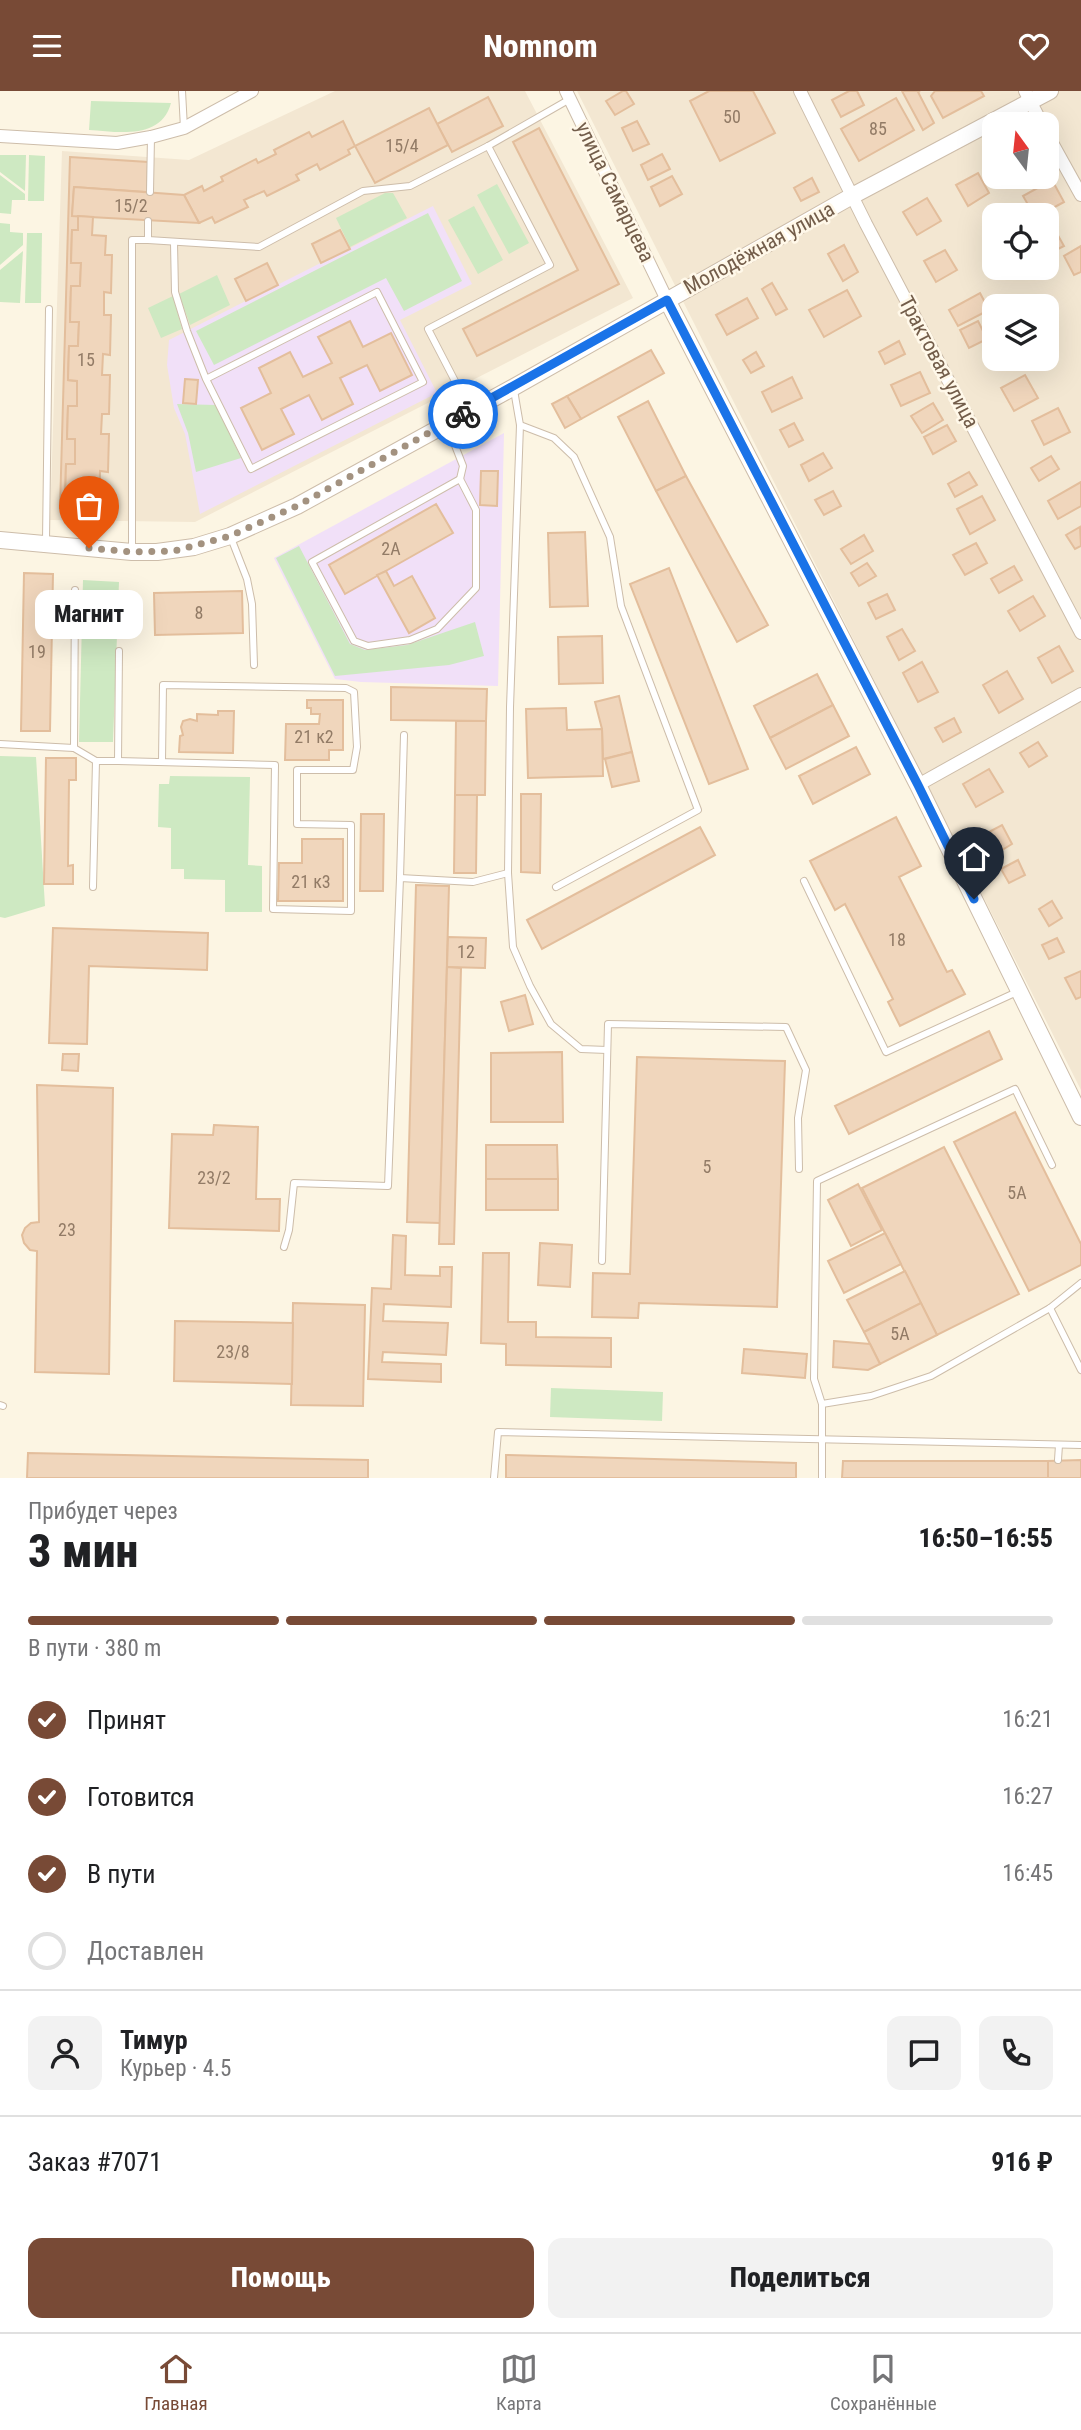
<!DOCTYPE html>
<html lang="ru">
<meta charset="utf-8">
<style>
:root{--surface:#fff;--page:#f2f2f2;--text:#202124;--muted:#757577;--line:#e0e0e0;--accent:#784a36}
body{margin:0;font-family:"Roboto Condensed",sans-serif;background:var(--page);color:var(--text);height:100vh;display:flex;flex-direction:column;font-size:26px;white-space:nowrap}
*{box-sizing:border-box;margin:0}
p{font-size:23px;color:var(--muted)}
.icon{flex:none;width:38px;height:38px;fill:none;stroke:currentColor;stroke-width:2;stroke-linecap:round;stroke-linejoin:round}
.map{position:relative;height:1387px;overflow:hidden}
.sheet{display:flex;flex-direction:column;background:var(--surface);flex:1}
.sheet>*{flex:none}
.needle{width:46px;rotate:345deg}
.buttons{position:absolute;left:982px;top:21px;display:grid;gap:14px}
.buttons a{display:grid;place-items:center;width:77px;height:77px;border-radius:14px;background:var(--surface);box-shadow:0 7px 28px #0002;font-size:35px}
.pin{position:absolute;display:grid;place-items:center;width:60px;height:60px;color:#fff;margin:-72px -30px;border-radius:50% 50% 50% 0;rotate:-45deg;box-shadow:0 0 7px #0007}
.pin .icon{rotate:45deg}
.courier{position:absolute;display:grid;place-items:center;width:70px;height:70px;margin:-35px;border:5px solid #1a73e8;border-radius:50%;background:#fff;color:#222;box-shadow:0 2px 9px #0007}
.bubble{position:absolute;height:49px;border-radius:14px;background:var(--surface);box-shadow:0 7px 28px #0002;font-size:23px;font-weight:800;line-height:49px;text-align:center}
.headline em{font-style:normal;font-weight:800}
.headline div{display:flex;flex-direction:column-reverse}
.headline{display:flex;align-items:center;justify-content:space-between;height:119px;padding:0 28px}
h1{font-size:46px;font-weight:800;line-height:52px}
.bar{display:grid;grid-template-columns:repeat(4,1fr);gap:10px 7px;align-content:center;height:84px;padding:0 28px}
.bar i{height:9px;border-radius:5px;background:var(--line)}
.bar .selected{background:var(--accent)}
.bar p{grid-column:span 4}
.line{display:flex;align-items:center;gap:18px;padding:0 28px;border-top:2px solid var(--line)}
.line div{flex:1}
.round{display:grid;place-items:center;flex:none;width:74px;height:74px;border-radius:14px;background:var(--page)}
ol{padding:0 28px;list-style:none}
li{display:flex;align-items:center;gap:21px;height:77px}
li p{margin-inline-start:auto}
li .icon{padding:7px;border-radius:50%;background:var(--accent);color:#fff;stroke-width:4}
li:last-child{color:var(--muted)}
li i{width:38px;height:38px;border:4px solid var(--line);border-radius:50%}
.primary-button{display:flex;gap:14px;margin-top:auto;padding:14px 28px}
.primary-button a{flex:1;height:80px;border-radius:14px;background:var(--accent);color:#fff;font-size:28px;font-weight:800;line-height:80px;text-align:center}
.primary-button a+a{background:var(--page);color:var(--text)}
header{display:flex;justify-content:space-between;align-items:center;height:91px;padding:0 28px;background:var(--accent);color:#fff;font-size:32px;font-weight:800}
.dock{display:flex;justify-content:space-around;align-items:center;height:98px;border-top:2px solid var(--line);background:var(--surface);font-size:19px;color:var(--muted)}
.dock a{display:grid;justify-items:center;gap:4px}
.dock .selected{color:var(--accent)}
.map>svg:first-child{display:block}
.residential{fill:#f3e7d2;fill-rule:evenodd}
.education{fill:#f1e0f8}
.green{fill:#cee9c2}
.building{fill:#f0d6bc;stroke:#e3be9c;stroke-width:2}
.lines{fill:none;stroke-linecap:round;stroke-linejoin:round}
.service-casing{stroke:#cdbdaa;stroke-width:8}
.minor-casing{stroke:#cdbdaa;stroke-width:14}
.tertiary-casing{stroke:#cdbdaa;stroke-width:18}
.service{stroke:#fff;stroke-width:6}
.minor{stroke:#fff;stroke-width:12}
.tertiary{stroke:#fff;stroke-width:16}
.done{stroke:#a39280;stroke-width:7;stroke-dasharray:0 12.6}
.route{stroke:#1a73e8;stroke-width:9}
.labels{text-anchor:middle;stroke-width:5;stroke-linejoin:round;paint-order:stroke}
.number-label{font-size:18px;fill:#927b66}
.street-label{font-size:21px;fill:#735d4a;stroke:#fff8e9}
</style>
<header><svg class="icon" aria-label="menu" viewBox="0 0 24 24"><path d="M4 6h16M4 12h16M4 18h16"/></svg>Nomnom<svg class="icon" aria-label="heart" viewBox="0 0 24 24"><path d="M12 20l-8-8c-3-5 5-10 8-4 3-6 11-1 8 4z"/></svg></header>
<div class="map">
<svg width="1081" height="1387" viewBox="0 0 1081 1387">
<rect width="100%" height="100%" fill="#fcf5e3"/>
<!-- residential -->
<g class="residential">
<polygon points="335,0 525,0 633,207 195,431 50,429 62,60 189,69"/>
<path d="M 577,0 L 1081,0 L 1081,999 L 901,643 ZM 994,33 L 1046,33 L 1046,86 L 994,86 ZM 994,124 L 1046,124 L 1046,177 L 994,177 ZM 994,215 L 1046,215 L 1046,268 L 994,268 Z"/>
</g>
<!-- education -->
<g class="education">
<polygon points="433,115 472,193 400,229 437,302 200,423 185,343 174,317 167,274 169,249"/>
<polygon points="504,342 498,595 361,591 335,588 274,467"/>
</g>
<!-- green -->
<g class="green">
<path d="M 91,10 L 171,12 C 161,49 119,41 89,39 Z"/>
<polygon points="0,64 26,64 25,100 0,81"/>
<polygon points="29,64 45,65 44,110 28,110"/>
<polygon points="0,84 25,103 25,109 12,109 11,123 0,122"/>
<polygon points="497,93 529,152 509,163 477,104"/>
<polygon points="385,102 393,102 407,127 350,156 336,127"/>
<polygon points="474,115 503,169 478,183 448,129"/>
<polygon points="428,122 462,190 404,220 386,187 214,274 196,240"/>
<polygon points="0,132 10,133 10,141 23,142 23,154 0,174"/>
<polygon points="27,142 42,142 41,212 25,212"/>
<polygon points="23,160 20,212 0,211 0,179"/>
<polygon points="217,184 230,214 190,234 179,203"/>
<polygon points="173,205 182,238 161,247 148,217"/>
<polygon points="177,313 216,314 241,367 196,381 188,342"/>
<polygon points="299,455 350,553 365,559 407,554 475,531 484,565 449,574 335,585 276,467"/>
<polygon points="83,489 119,491 113,651 79,651"/>
<polygon points="0,665 36,666 45,815 5,827 0,826"/>
<polygon points="170,685 250,686 248,774 262,775 262,821 225,821 225,789 184,788 184,778 171,778 171,737 158,736 159,693 169,693"/>
<polygon points="551,1297 663,1301 662,1330 550,1326"/>
</g>
<!-- building -->
<g class="building">
<polygon points="623,0 626,0 634,13 615,24 606,10"/>
<polygon points="709,0 753,0 775,42 720,70 690,10"/>
<polygon points="849,0 857,0 864,14 841,26 832,9"/>
<polygon points="902,0 920,0 918,1 934,32 923,39"/>
<polygon points="935,0 981,0 984,5 943,27 931,5"/>
<polygon points="488,6 503,35 452,61 437,33"/>
<polygon points="896,7 914,39 859,70 841,38"/>
<polygon points="429,17 448,54 375,92 355,55"/>
<polygon points="343,30 355,55 348,59 350,63 320,79 317,73 296,84 299,89 267,105 264,100 244,109 248,116 215,132 212,126 199,132 184,104 202,95 204,100 223,90 221,86 256,68 258,72 276,63 274,59 309,41 312,46"/>
<polygon points="637,30 649,53 633,60 622,37"/>
<polygon points="539,37 619,193 477,265 463,238 578,179 513,51"/>
<polygon points="662,63 670,78 648,89 641,74"/>
<polygon points="70,66 148,71 147,101 74,96 72,125 78,125 78,139 72,139 71,172 81,172 80,195 71,195 70,231 79,231 78,255 69,255 68,289 77,290 77,315 68,315 67,348 75,348 75,373 66,373 65,411 74,411 73,417 60,417"/>
<polygon points="978,82 989,102 968,115 956,94"/>
<polygon points="672,85 682,103 660,115 651,96"/>
<polygon points="812,87 819,101 801,110 794,97"/>
<polygon points="1052,89 1064,111 1040,124 1034,124 1023,105"/>
<polygon points="74,96 184,104 199,132 72,125"/>
<polygon points="927,107 941,130 917,144 903,121"/>
<polygon points="78,125 93,126 92,144 106,145 105,164 112,164 111,202 104,201 104,224 111,224 110,264 103,263 102,284 110,284 109,323 102,323 101,343 109,343 108,381 100,380 99,418 73,417 74,411 65,411 66,373 75,373 75,348 67,348 68,315 77,315 77,290 68,289 69,255 78,255 79,231 70,231 71,195 80,195 81,172 71,172 72,139 78,139"/>
<polygon points="1051,132 1064,155 1046,164 1046,134"/>
<polygon points="340,139 350,158 321,172 312,153"/>
<polygon points="844,154 858,181 843,190 828,163"/>
<polygon points="1081,155 1081,181 1074,184 1064,165"/>
<polygon points="945,159 957,179 936,191 924,170"/>
<polygon points="267,172 278,194 246,210 235,188"/>
<polygon points="772,192 787,218 776,224 762,198"/>
<polygon points="847,199 861,225 824,246 809,219"/>
<polygon points="980,202 989,219 958,235 949,219"/>
<polygon points="747,207 758,227 727,244 716,224"/>
<polygon points="350,230 363,256 391,242 412,284 380,300 367,274 340,287 353,313 322,329 309,304 281,318 294,343 262,359 241,317 271,302 259,277 290,261 303,286 332,272 318,246"/>
<polygon points="978,230 987,248 969,257 960,239"/>
<polygon points="899,250 905,263 885,273 879,261"/>
<polygon points="651,259 664,282 581,328 567,305"/>
<polygon points="756,261 764,275 751,282 743,269"/>
<polygon points="920,281 930,302 901,315 891,294"/>
<polygon points="1025,284 1038,307 1014,320 1001,297"/>
<polygon points="792,286 802,307 772,321 762,301"/>
<polygon points="185,288 198,289 196,313 183,312"/>
<polygon points="567,305 581,328 565,337 552,313"/>
<polygon points="648,310 686,385 656,400 618,326"/>
<polygon points="933,312 943,329 922,342 911,325"/>
<polygon points="1058,317 1070,341 1044,354 1032,330"/>
<polygon points="794,332 803,349 789,356 780,339"/>
<polygon points="947,334 956,350 933,363 924,346"/>
<polygon points="823,362 832,377 809,390 801,374"/>
<polygon points="1051,365 1059,378 1039,390 1031,377"/>
<polygon points="481,380 498,380 497,415 480,414"/>
<polygon points="969,381 977,394 955,406 948,393"/>
<polygon points="686,385 768,534 737,551 656,400"/>
<polygon points="1081,391 1081,415 1058,428 1048,410"/>
<polygon points="833,400 841,415 824,424 815,409"/>
<polygon points="982,405 995,429 970,443 957,418"/>
<polygon points="436,413 453,442 345,503 329,474"/>
<polygon points="1080,436 1081,455 1075,458 1066,444"/>
<polygon points="585,441 588,515 550,516 548,442"/>
<polygon points="864,444 873,460 851,473 841,458"/>
<polygon points="976,452 987,472 965,484 953,464"/>
<polygon points="867,472 876,485 859,495 851,482"/>
<polygon points="1014,475 1022,489 999,502 991,488"/>
<polygon points="669,477 748,678 709,693 630,493"/>
<polygon points="386,480 394,495 412,485 435,527 409,542 377,484"/>
<polygon points="24,482 53,483 50,640 21,640"/>
<polygon points="242,500 243,542 155,544 154,502"/>
<polygon points="887,503 895,519 876,528 868,512"/>
<polygon points="1033,505 1045,525 1020,540 1008,520"/>
<polygon points="902,538 915,560 899,569 887,546"/>
<polygon points="602,545 603,592 559,593 558,546"/>
<polygon points="1059,555 1073,580 1052,592 1038,567"/>
<polygon points="922,571 938,601 918,611 903,582"/>
<polygon points="1007,580 1023,608 999,622 983,594"/>
<polygon points="817,583 833,614 770,647 754,615"/>
<polygon points="391,596 487,598 486,630 391,629"/>
<polygon points="619,605 632,661 603,668 602,638 595,611"/>
<polygon points="307,609 343,609 343,659 329,659 329,669 285,669 286,633 319,633 320,623 311,623 311,617 307,617"/>
<polygon points="833,614 849,645 786,678 770,647"/>
<polygon points="566,617 567,639 602,638 603,685 528,687 526,618"/>
<polygon points="218,620 234,620 233,662 179,661 180,645 183,644 181,636 183,630 190,628 197,630 197,623 218,624"/>
<polygon points="954,627 961,641 943,651 935,637"/>
<polygon points="456,630 486,630 485,704 455,704"/>
<polygon points="1038,651 1047,665 1029,676 1020,662"/>
<polygon points="856,656 870,683 813,713 799,685"/>
<polygon points="632,661 639,690 612,696 605,668"/>
<polygon points="46,667 76,667 76,689 69,689 68,775 73,774 73,793 44,793"/>
<polygon points="989,678 1003,701 976,716 963,693"/>
<polygon points="521,703 541,703 540,782 521,781"/>
<polygon points="455,704 477,704 476,782 454,782"/>
<polygon points="361,723 384,723 383,800 360,800"/>
<polygon points="896,726 921,775 899,786 947,881 952,879 965,903 900,935 888,911 893,908 845,813 835,819 810,770"/>
<polygon points="1002,734 1012,753 997,762 987,742"/>
<polygon points="700,736 715,764 542,858 527,829"/>
<polygon points="302,748 343,748 343,810 278,810 279,772 302,772"/>
<polygon points="1018,769 1025,784 1009,792 1001,778"/>
<polygon points="416,794 449,795 440,1132 407,1131"/>
<polygon points="1052,810 1062,827 1049,835 1039,818"/>
<polygon points="53,837 208,842 207,879 89,875 87,953 49,952"/>
<polygon points="448,846 486,847 485,877 447,876"/>
<polygon points="1057,847 1064,861 1049,868 1042,854"/>
<polygon points="447,876 461,877 454,1153 439,1153"/>
<polygon points="1081,880 1081,906 1076,908 1065,887"/>
<polygon points="525,904 533,933 509,940 501,911"/>
<polygon points="989,940 1002,968 849,1043 835,1015"/>
<polygon points="562,961 563,1031 491,1031 491,962"/>
<polygon points="63,963 79,963 78,980 62,979"/>
<polygon points="637,966 785,970 777,1216 639,1212 638,1227 592,1226 593,1182 630,1183"/>
<polygon points="37,994 113,997 109,1283 35,1281 37,1160 30,1159 24,1152 22,1144 25,1137 31,1132 39,1131"/>
<polygon points="1015,1021 1081,1153 1081,1174 1029,1200 954,1051"/>
<polygon points="214,1034 258,1036 256,1108 280,1108 279,1140 169,1137 172,1043 213,1044"/>
<polygon points="486,1054 557,1054 558,1088 486,1088"/>
<polygon points="944,1056 1019,1203 937,1244 862,1097"/>
<rect x="486" y="1088" width="72" height="31"/>
<polygon points="858,1093 882,1139 851,1155 828,1109"/>
<polygon points="885,1142 901,1173 844,1202 828,1170"/>
<polygon points="393,1144 406,1145 405,1184 440,1185 440,1176 452,1176 451,1216 384,1213 383,1230 448,1232 446,1264 383,1261 382,1271 441,1273 441,1291 368,1288 372,1197 391,1198"/>
<polygon points="540,1152 572,1154 570,1196 538,1194"/>
<polygon points="483,1162 509,1162 508,1231 536,1231 536,1246 611,1247 611,1276 506,1274 506,1253 481,1252"/>
<polygon points="905,1180 921,1212 864,1241 847,1209"/>
<polygon points="293,1212 365,1214 363,1315 291,1314"/>
<polygon points="921,1212 937,1244 880,1273 864,1241"/>
<polygon points="175,1230 293,1232 292,1293 174,1290"/>
<polygon points="834,1250 870,1253 880,1273 868,1279 833,1276"/>
<polygon points="744,1258 807,1263 805,1287 742,1282"/>
<polygon points="28,1362 368,1369 368,1387 27,1387"/>
<polygon points="506,1364 796,1372 796,1387 506,1387"/>
<polygon points="1081,1369 1081,1387 1048,1387 1048,1370"/>
<polygon points="843,1370 1048,1370 1048,1387 842,1387"/>
</g>
<g class="lines">
<!-- service casing -->
<g class="service-casing">
<g id="service">
<polyline points="182,0 184,37"/>
<polyline points="150,101 151,46"/>
<polyline points="148,149 259,156 363,100 410,95 488,55 570,8"/>
<polyline points="174,152 175,201 187,240 206,288 251,378 423,291 377,201 206,288"/>
<polyline points="514,299 520,334 510,616 508,782 513,856 530,895 551,933 581,958 607,959"/>
<polyline points="470,319 428,238 550,174 488,55"/>
<polyline points="447,334 463,375 460,388"/>
<polyline points="520,334 554,347 574,366 610,446 621,515 698,719 556,796"/>
<polygon points="460,388 476,419 476,497 437,538 410,549 368,555 354,550 312,471"/>
<polyline points="231,447 247,488 252,513 254,574"/>
<polyline points="46,450 49,218"/>
<polyline points="132,461 132,149 148,149 148,130"/>
<polyline points="0,653 74,657 96,670 118,670 119,560"/>
<polyline points="74,657 75,499"/>
<polyline points="118,670 275,674 273,818 351,820 351,734 297,733 297,679 353,679 357,656 354,601 346,597 163,594 162,670"/>
<polyline points="400,787 404,644"/>
<polyline points="804,790 886,961 1017,901"/>
<polyline points="93,796 96,670"/>
<polyline points="284,1156 289,1139 294,1092 388,1095 400,787 473,791 508,782"/>
<polyline points="602,1170 608,933 786,936 806,979 798,1027 799,1078"/>
<polyline points="1050,1217 1081,1279"/>
<polyline points="822,1313 871,1305 931,1285 1050,1217 1081,1192"/>
<polyline points="0,1314 3,1315"/>
<polyline points="1058,1369 1059,1354"/>
<polyline points="494,1387 498,1341 1081,1354"/>
<polyline points="822,1387 822,1313 814,1288 817,1090 1015,998 1052,1074"/>
</g>
</g>
<!-- minor casing -->
<g class="minor-casing">
<g id="minor">
<polyline points="566,0 667,209"/>
<polyline points="800,0 866,133 1081,542"/>
<polyline points="1025,0 1042,33"/>
<polyline points="1046,41 1081,104"/>
<polyline points="0,45 117,52 151,46 184,37 252,0"/>
<polyline points="918,694 1081,603"/>
</g>
</g>
<!-- tertiary casing -->
<g class="tertiary-casing">
<g id="tertiary">
<polyline points="667,209 918,694 1081,1026"/>
<polyline points="0,449 132,461 157,461 194,456 230,445 297,415 514,296 852,105 1050,0"/>
</g>
</g>
<!-- service -->
<use href="#service" class="service"/>
<!-- minor -->
<use href="#minor" class="minor"/>
<!-- tertiary -->
<use href="#tertiary" class="tertiary"/>
</g>
<g class="lines">
<!-- done -->
<polyline class="done" points="89,457 132,461 174,460 230,445 297,415 463,323"/>
<!-- route -->
<polyline class="route" points="463,323 667,209 918,694 974,808"/>
</g>
<g class="labels">
<!-- number labels -->
<g class="number-label">
<text x="732" y="32">50</text>
<text x="878" y="44">85</text>
<text x="402" y="61">15/4</text>
<text x="131" y="121">15/2</text>
<text x="86" y="275">15</text>
<text x="391" y="464">2А</text>
<text x="199" y="528">8</text>
<text x="37" y="567">19</text>
<text x="314" y="652">21 к2</text>
<text x="311" y="797">21 к3</text>
<text x="897" y="855">18</text>
<text x="466" y="867">12</text>
<text x="707" y="1082">5</text>
<text x="214" y="1093">23/2</text>
<text x="1017" y="1108">5А</text>
<text x="67" y="1145">23</text>
<text x="900" y="1249">5А</text>
<text x="233" y="1267">23/8</text>
</g>
<!-- street labels -->
<g class="street-label">
<text transform="translate(615 101) rotate(64)" y="7">улица Самарцева</text>
<text transform="translate(759 157) rotate(-29)" y="7">Молодёжная улица</text>
<text transform="translate(939 271) rotate(62)" y="7">Трактовая улица</text>
</g>
</g>
</svg>
<div class="buttons">
<a><svg class="needle" viewBox="-14 -14 28 28"><path d="M0-13l5 13h-10z" fill="#e53935"/><path d="M0 13l5-13h-10z" fill="#757577"/></svg></a>
<a><svg class="icon" aria-label="locate" viewBox="0 0 24 24"><circle cx="12" cy="12" r="6"/><path d="M12 2v4M12 18v4M2 12h4M18 12h4"/></svg></a>
<a><svg class="icon" aria-label="layers" viewBox="0 0 24 24"><path d="M12 4l9 5-9 5-9-5zM3 14l9 5 9-5"/></svg></a>
</div>
<div class="pin" style="left:89px;top:457px;background:#ea580c"><svg class="icon" aria-label="bag" viewBox="0 0 24 24"><path d="M5 8h14l-1 12H6zM9 8a3 3 0 0 1 6 0"/></svg></div>
<div class="pin" style="left:974px;top:808px;background:#1f2937"><svg class="icon" aria-label="home" viewBox="0 0 24 24"><path d="M3 11l9-7 9 7M6 9v11h12V9"/></svg></div>
<div class="courier" style="left:463px;top:323px"><svg class="icon" aria-label="bike" viewBox="0 0 24 24"><circle cx="6" cy="16" r="4"/><circle cx="18" cy="16" r="4"/><path d="M6 16l4-8h5l3 8M10 8l3 8H6M13 5h3"/></svg></div>
<div class="bubble" style="left:35px;top:499px;width:108px">Магнит</div>
</div>
<section class="sheet">
<div class="headline"><div><h1>3 мин</h1><p>Прибудет через</p></div><em>16:50–16:55</em></div>
<div class="bar"><i class="selected"></i><i class="selected"></i><i class="selected"></i><i></i><p>В пути · 380 m</p></div>
<ol>
<li><svg class="icon" aria-label="check" viewBox="0 0 24 24"><path d="M5 12l5 5 9-10"/></svg>Принят<p>16:21</p></li>
<li><svg class="icon" aria-label="check" viewBox="0 0 24 24"><path d="M5 12l5 5 9-10"/></svg>Готовится<p>16:27</p></li>
<li><svg class="icon" aria-label="check" viewBox="0 0 24 24"><path d="M5 12l5 5 9-10"/></svg>В пути<p>16:45</p></li>
<li><i></i>Доставлен</li>
</ol>
<div class="line" style="height:126px"><a class="round"><svg class="icon" aria-label="person" viewBox="0 0 24 24"><circle cx="12" cy="8" r="4"/><path d="M4 21q1-7 8-7t8 7"/></svg></a><div><b>Тимур</b><p>Курьер · 4.5</p></div><a class="round"><svg class="icon" aria-label="chat" viewBox="0 0 24 24"><path d="M4 5h16v11H9l-5 4z"/></svg></a><a class="round"><svg class="icon" aria-label="phone" viewBox="0 0 24 24"><path d="M5 4h4l2 5-3 2q2 4 5 5l2-3 5 2v4C11 20 4 13 5 4z"/></svg></a></div>
<div class="line" style="height:91px"><div>Заказ #7071</div><b>916 ₽</b></div>
<div class="primary-button"><a>Помощь</a><a>Поделиться</a></div>
</section>
<nav class="dock">
<a class="selected"><svg class="icon" aria-label="home" viewBox="0 0 24 24"><path d="M3 11l9-7 9 7M6 9v11h12V9"/></svg>Главная</a>
<a><svg class="icon" aria-label="map" viewBox="0 0 24 24"><path d="M3 6l6-2 6 2 6-2v14l-6 2-6-2-6 2zM9 4v14M15 6v14"/></svg>Карта</a>
<a><svg class="icon" aria-label="saved" viewBox="0 0 24 24"><path d="M7 4h10v16l-5-4-5 4z"/></svg>Сохранённые</a>
</nav>
